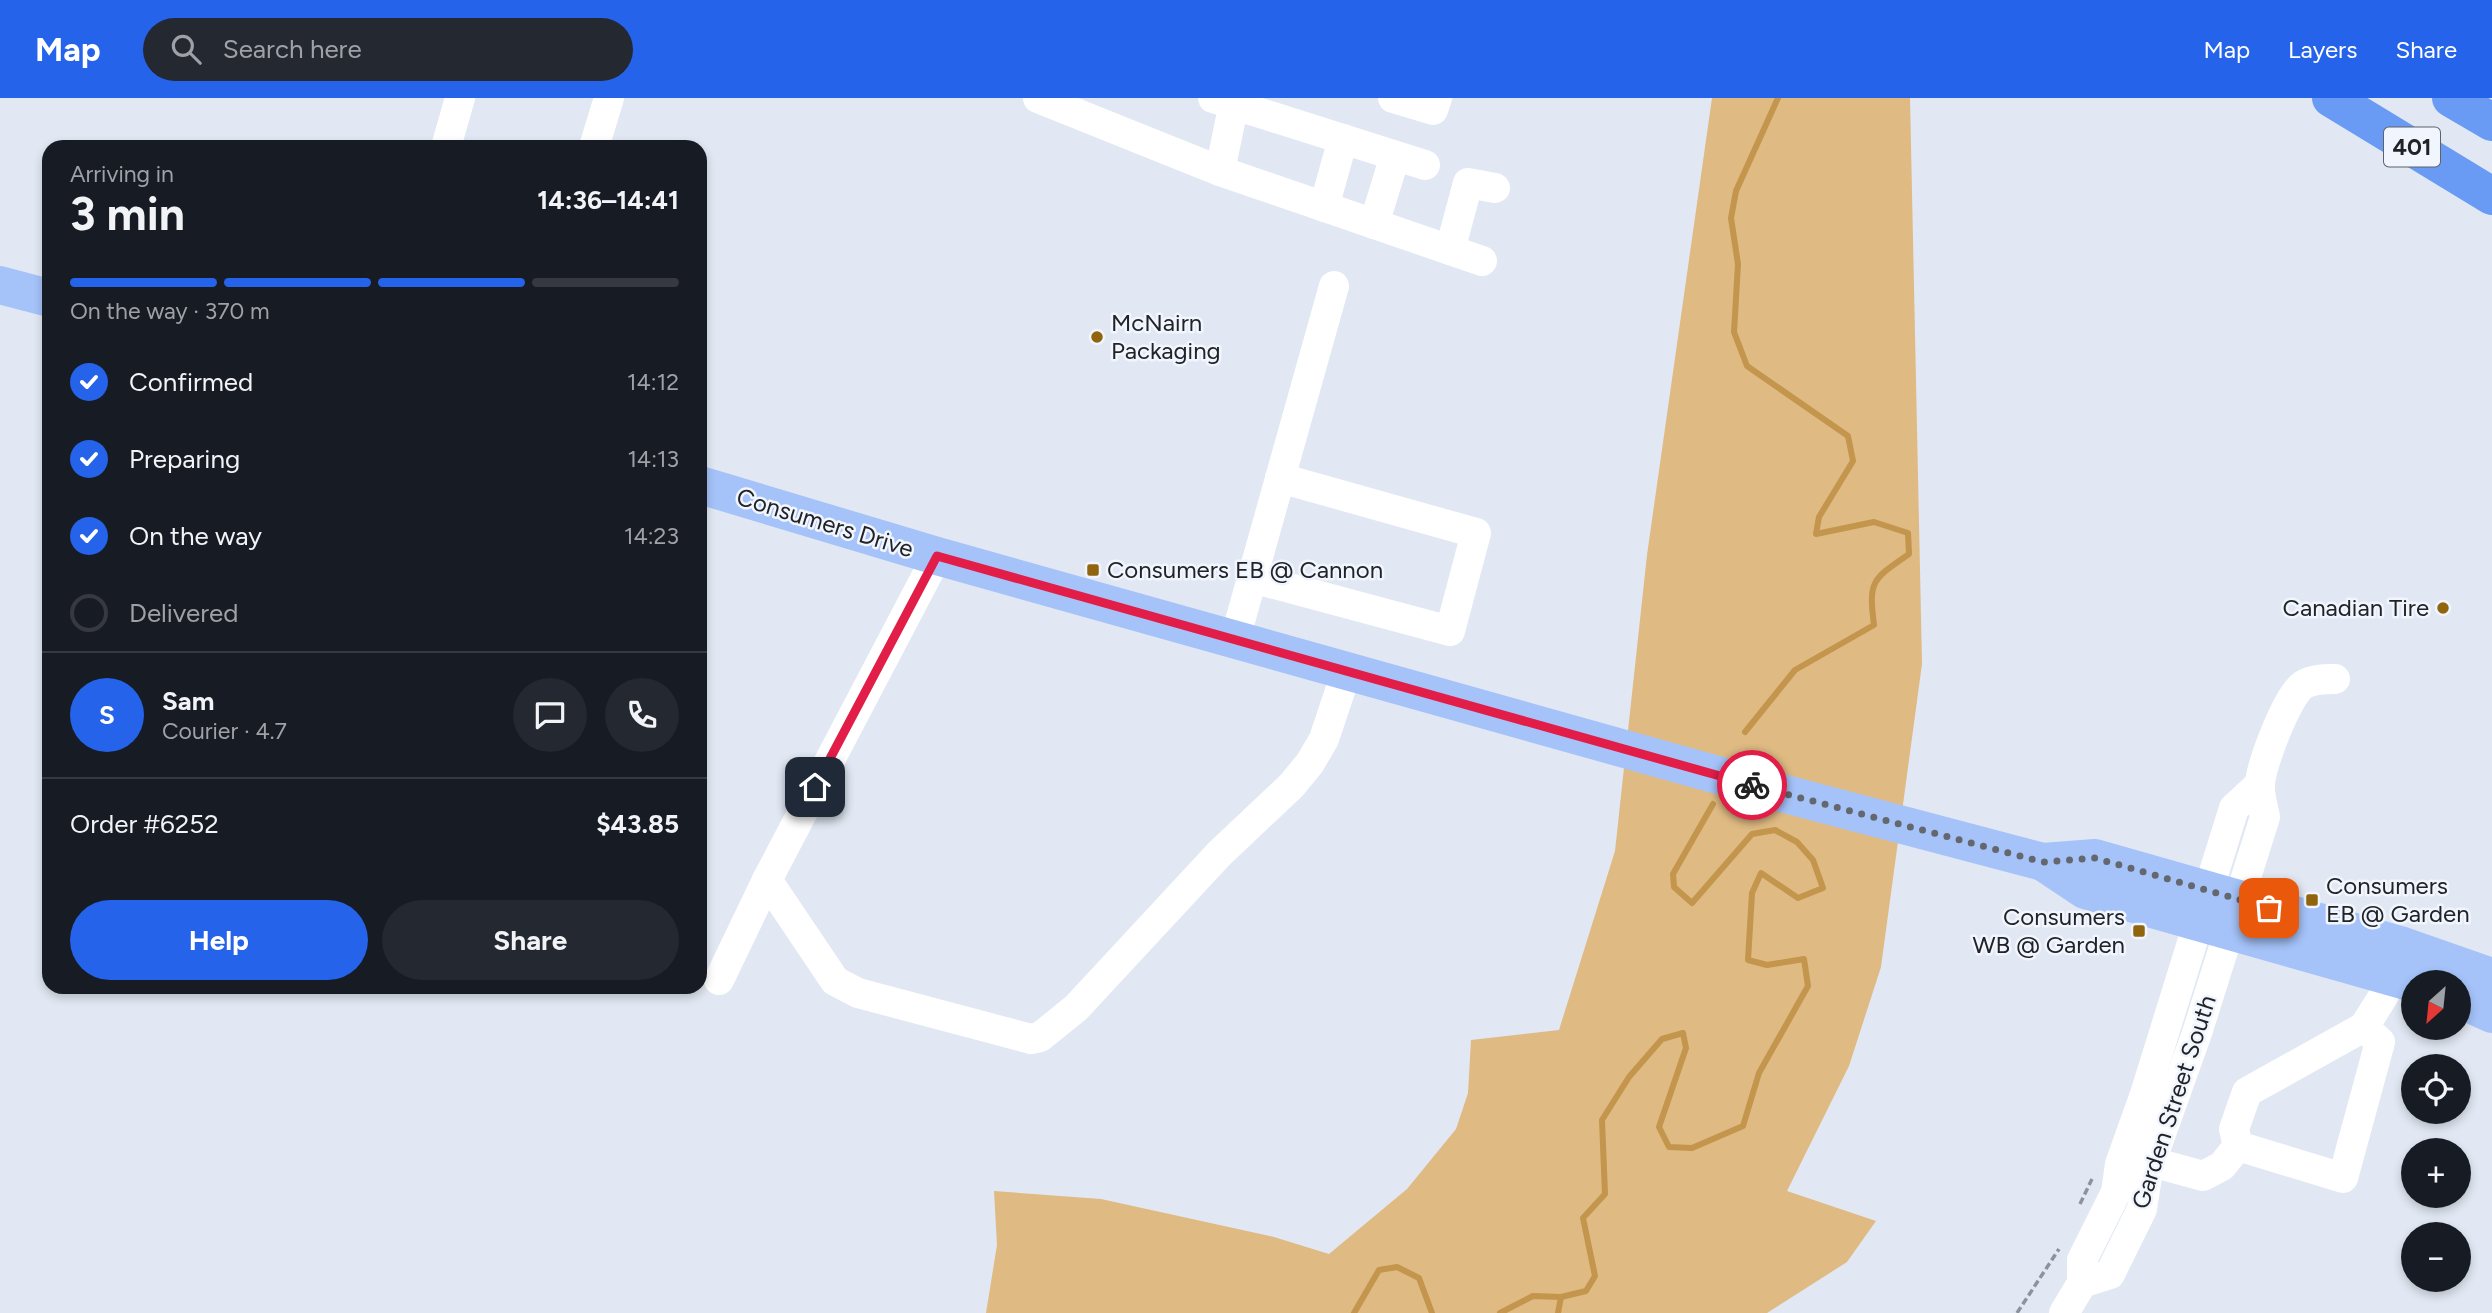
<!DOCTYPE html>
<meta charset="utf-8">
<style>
:root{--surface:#171b24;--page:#242831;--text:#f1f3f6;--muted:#9ea1a6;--line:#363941;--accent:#2563eb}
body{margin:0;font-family:Figtree,sans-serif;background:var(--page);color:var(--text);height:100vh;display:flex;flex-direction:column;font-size:26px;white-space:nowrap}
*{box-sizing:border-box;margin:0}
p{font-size:23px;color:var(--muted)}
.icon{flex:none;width:38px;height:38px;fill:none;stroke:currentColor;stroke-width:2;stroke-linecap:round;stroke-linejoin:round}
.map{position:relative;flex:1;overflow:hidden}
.drawer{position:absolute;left:42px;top:42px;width:665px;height:854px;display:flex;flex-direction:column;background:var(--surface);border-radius:21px;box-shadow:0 4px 10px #0003}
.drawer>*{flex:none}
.needle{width:46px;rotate:207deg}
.tools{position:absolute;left:2401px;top:872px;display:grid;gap:14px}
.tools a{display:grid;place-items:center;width:70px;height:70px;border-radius:50%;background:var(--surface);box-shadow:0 4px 10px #0003;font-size:35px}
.pin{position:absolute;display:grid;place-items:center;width:60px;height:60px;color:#fff;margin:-30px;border-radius:14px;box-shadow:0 4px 10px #0006}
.courier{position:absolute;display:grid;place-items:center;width:70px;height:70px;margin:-35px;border:5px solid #e11d48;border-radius:50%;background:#fff;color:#222;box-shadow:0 2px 9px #0007}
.overview em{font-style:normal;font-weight:700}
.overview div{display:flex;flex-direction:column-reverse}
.overview{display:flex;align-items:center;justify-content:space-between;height:119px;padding:0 28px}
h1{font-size:46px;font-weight:700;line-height:52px}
.bar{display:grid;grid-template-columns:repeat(4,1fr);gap:10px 7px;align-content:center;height:84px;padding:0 28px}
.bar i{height:9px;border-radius:5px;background:var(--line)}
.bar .on{background:var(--accent)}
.bar p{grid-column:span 4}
.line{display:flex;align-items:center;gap:18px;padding:0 28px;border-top:2px solid var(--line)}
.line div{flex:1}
.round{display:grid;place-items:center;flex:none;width:74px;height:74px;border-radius:37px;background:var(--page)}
ol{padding:0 28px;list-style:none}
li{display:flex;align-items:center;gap:21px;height:77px}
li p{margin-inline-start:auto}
li .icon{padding:7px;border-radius:50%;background:var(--accent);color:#fff;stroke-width:4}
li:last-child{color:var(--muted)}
li i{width:38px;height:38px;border:4px solid var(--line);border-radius:50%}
.action{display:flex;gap:14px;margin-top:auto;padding:14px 28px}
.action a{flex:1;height:80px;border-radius:42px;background:var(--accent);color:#fff;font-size:28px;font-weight:700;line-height:80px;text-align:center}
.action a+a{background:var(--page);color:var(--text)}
header{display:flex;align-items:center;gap:42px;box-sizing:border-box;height:98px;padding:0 35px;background:var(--accent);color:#fff}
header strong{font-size:33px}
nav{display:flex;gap:38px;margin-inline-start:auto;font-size:24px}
.search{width:490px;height:63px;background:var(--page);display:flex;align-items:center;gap:18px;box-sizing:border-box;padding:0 24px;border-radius:38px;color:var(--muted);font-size:26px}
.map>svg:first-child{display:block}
.green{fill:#dfba83}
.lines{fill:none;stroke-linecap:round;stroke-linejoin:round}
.stream{stroke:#c3954d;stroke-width:6}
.path{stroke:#8e939b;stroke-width:3.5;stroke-dasharray:7 3.5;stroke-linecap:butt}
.minor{stroke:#fff;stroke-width:30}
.major{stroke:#a5c3f9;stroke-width:38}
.highway{stroke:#699bf5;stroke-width:38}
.done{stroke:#64686e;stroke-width:7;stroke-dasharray:0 12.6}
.route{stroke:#e11d48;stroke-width:9}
.poi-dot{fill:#91650e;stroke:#f0f5fe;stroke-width:2.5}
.labels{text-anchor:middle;stroke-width:5;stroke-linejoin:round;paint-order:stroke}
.shield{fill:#f0f5fe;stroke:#5f6268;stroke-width:2}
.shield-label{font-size:23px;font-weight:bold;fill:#212327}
.poi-label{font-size:24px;fill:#212327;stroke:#f0f5fe;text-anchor:start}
.street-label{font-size:24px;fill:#212327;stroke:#f0f5fe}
</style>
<header>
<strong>Map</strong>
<div class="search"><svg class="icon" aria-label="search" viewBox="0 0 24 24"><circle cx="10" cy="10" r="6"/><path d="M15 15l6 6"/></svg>Search here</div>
<nav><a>Map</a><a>Layers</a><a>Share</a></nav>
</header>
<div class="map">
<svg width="2492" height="1215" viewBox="0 0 2492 1215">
<rect width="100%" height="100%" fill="#e1e8f3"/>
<!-- green -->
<polygon class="green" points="1712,0 1910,0 1922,566 1881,869 1849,968 1787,1093 1876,1123 1847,1164 1767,1215 986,1215 997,1147 994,1093 1101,1101 1274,1139 1329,1156 1407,1091 1456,1031 1468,995 1471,942 1559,932 1615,753 1647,457"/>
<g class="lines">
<!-- stream -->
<g class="stream">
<path d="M 1745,634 L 1795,572 L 1874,527 C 1868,482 1873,481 1909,456 L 1908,435 L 1874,424 L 1816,436 L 1819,419 L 1853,363 L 1848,338 L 1747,268 L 1734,234 L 1738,166 L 1731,120 L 1736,93 L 1778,0"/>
<polyline points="1354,1215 1379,1172 1397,1169 1419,1180 1432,1215"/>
<polyline points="1500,1215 1533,1198 1561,1199 1586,1193 1595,1178 1583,1120 1605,1096 1602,1022 1629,979 1662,941 1683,935 1686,950 1659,1029 1669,1049 1692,1050 1743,1028 1759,975 1808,888 1804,861 1767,867 1748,862 1752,795 1761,775 1798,800 1823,790 1813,762 1797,744 1775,732 1752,736 1692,805 1674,789 1673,776 1713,706"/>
<polyline points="1558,1215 1561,1199"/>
</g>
<!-- path -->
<g class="path">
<polyline points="2080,1106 2092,1081"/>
<polyline points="2017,1215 2059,1151"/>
</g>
<!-- minor -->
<g class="minor">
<polyline points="1038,0 1220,73 1235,0"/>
<polyline points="1213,0 1425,67"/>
<polyline points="1393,0 1433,12 1437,0"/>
<polyline points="446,49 460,0"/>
<polyline points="594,49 609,0"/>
<polyline points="1220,73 1482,163"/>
<polyline points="1324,109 1343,41"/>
<polyline points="1374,126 1395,58"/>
<polyline points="1450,152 1468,85 1495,90"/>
<polyline points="1252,480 1450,533 1476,435 1280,380"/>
<polyline points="1235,541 1334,188"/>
<polyline points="767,782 835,883 858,895 1031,941 1040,939 1076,910 1219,756 1292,687 1310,665 1324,641 1347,572"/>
<polyline points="719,882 767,782 937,458"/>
<polyline points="2238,1048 2343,1080 2380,944 2364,929 2384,897 2390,878"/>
<polyline points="2238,1048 2234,1031 2247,994 2364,929"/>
<polyline points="2152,1064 2203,1078 2222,1068 2238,1048"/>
<path d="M 2082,1185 L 2110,1176 L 2142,1111 L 2148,1072 L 2197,935 L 2265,719 C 2263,709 2259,696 2260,686 C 2261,667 2287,598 2303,587 C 2312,581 2324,581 2335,581"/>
<polyline points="2064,1215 2082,1185 2082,1162 2116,1094 2120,1066 2145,996 2234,710 2260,686"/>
</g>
<!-- major -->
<g class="major">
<polyline points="0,187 49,200"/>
<polyline points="700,387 937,458 1778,694 2043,764 2095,760 2400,847 2492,879"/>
<polyline points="2043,764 2085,792 2413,885"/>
<polyline points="2459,901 2492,916"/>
</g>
<!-- highway -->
<g class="highway">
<polyline points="2331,0 2492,98"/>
<polyline points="2451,0 2492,24"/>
</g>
</g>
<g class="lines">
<!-- done -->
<polyline class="done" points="1752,687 2043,764 2095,760 2269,810"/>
<!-- route -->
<polyline class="route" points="815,689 937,458 1752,687"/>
</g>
<!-- markers -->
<g class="poi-dot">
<circle cx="1097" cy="239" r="7"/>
<rect x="1086" y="465" width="14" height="14" rx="3.5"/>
<circle cx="2443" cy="510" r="7"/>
<rect x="2305" y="795" width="14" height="14" rx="3.5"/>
<rect x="2132" y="826" width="14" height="14" rx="3.5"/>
</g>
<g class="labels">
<!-- shield labels -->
<rect class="shield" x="2384" y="29.5" width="56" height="39" rx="5"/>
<g class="shield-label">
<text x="2412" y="57">401</text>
</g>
<!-- poi labels -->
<g class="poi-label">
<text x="1111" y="233">McNairn<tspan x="1111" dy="28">Packaging</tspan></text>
<text x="1107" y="480">Consumers EB @ Cannon</text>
<text x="2429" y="518" text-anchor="end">Canadian Tire</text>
<text x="2326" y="796">Consumers<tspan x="2326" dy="28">EB @ Garden</tspan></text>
<text x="2125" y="827" text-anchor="end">Consumers<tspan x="2125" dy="28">WB @ Garden</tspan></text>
</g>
<!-- street labels -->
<g class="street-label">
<text transform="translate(825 425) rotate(17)" y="8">Consumers Drive</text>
<text transform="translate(2174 1004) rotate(-72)" y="8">Garden Street South</text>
</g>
</g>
</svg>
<div class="tools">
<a><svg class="needle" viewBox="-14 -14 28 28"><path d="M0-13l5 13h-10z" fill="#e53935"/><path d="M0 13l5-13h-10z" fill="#9ea1a6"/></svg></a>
<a><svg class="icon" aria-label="locate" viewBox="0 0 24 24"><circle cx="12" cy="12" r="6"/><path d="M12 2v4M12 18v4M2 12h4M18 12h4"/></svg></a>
<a>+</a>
<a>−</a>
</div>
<div class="pin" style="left:2269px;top:810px;background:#ea580c"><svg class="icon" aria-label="bag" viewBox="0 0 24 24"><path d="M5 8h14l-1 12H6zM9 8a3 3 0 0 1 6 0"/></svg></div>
<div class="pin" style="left:815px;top:689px;background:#1f2937"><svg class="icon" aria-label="home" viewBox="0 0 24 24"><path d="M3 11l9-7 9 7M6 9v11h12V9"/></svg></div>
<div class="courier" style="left:1752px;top:687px"><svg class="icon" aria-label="bike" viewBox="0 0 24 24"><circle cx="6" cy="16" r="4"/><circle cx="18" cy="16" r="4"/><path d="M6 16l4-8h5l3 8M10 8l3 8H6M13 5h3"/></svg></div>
<section class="drawer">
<div class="overview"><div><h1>3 min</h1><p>Arriving in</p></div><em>14:36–14:41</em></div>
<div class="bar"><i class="on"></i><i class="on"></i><i class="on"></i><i></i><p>On the way · 370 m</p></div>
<ol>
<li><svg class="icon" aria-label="check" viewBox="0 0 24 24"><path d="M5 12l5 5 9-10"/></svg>Confirmed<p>14:12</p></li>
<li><svg class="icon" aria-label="check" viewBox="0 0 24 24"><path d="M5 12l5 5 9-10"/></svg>Preparing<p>14:13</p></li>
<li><svg class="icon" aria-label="check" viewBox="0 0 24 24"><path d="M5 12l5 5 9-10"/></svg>On the way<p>14:23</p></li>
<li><i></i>Delivered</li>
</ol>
<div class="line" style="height:126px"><b class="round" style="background:var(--accent);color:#fff">S</b><div><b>Sam</b><p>Courier · 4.7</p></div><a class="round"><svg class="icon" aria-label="chat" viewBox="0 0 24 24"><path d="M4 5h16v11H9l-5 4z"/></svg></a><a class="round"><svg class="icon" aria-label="phone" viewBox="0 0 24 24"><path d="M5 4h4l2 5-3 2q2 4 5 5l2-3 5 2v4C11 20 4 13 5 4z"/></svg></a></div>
<div class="line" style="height:91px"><div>Order #6252</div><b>$43.85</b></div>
<div class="action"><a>Help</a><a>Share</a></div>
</section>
</div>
